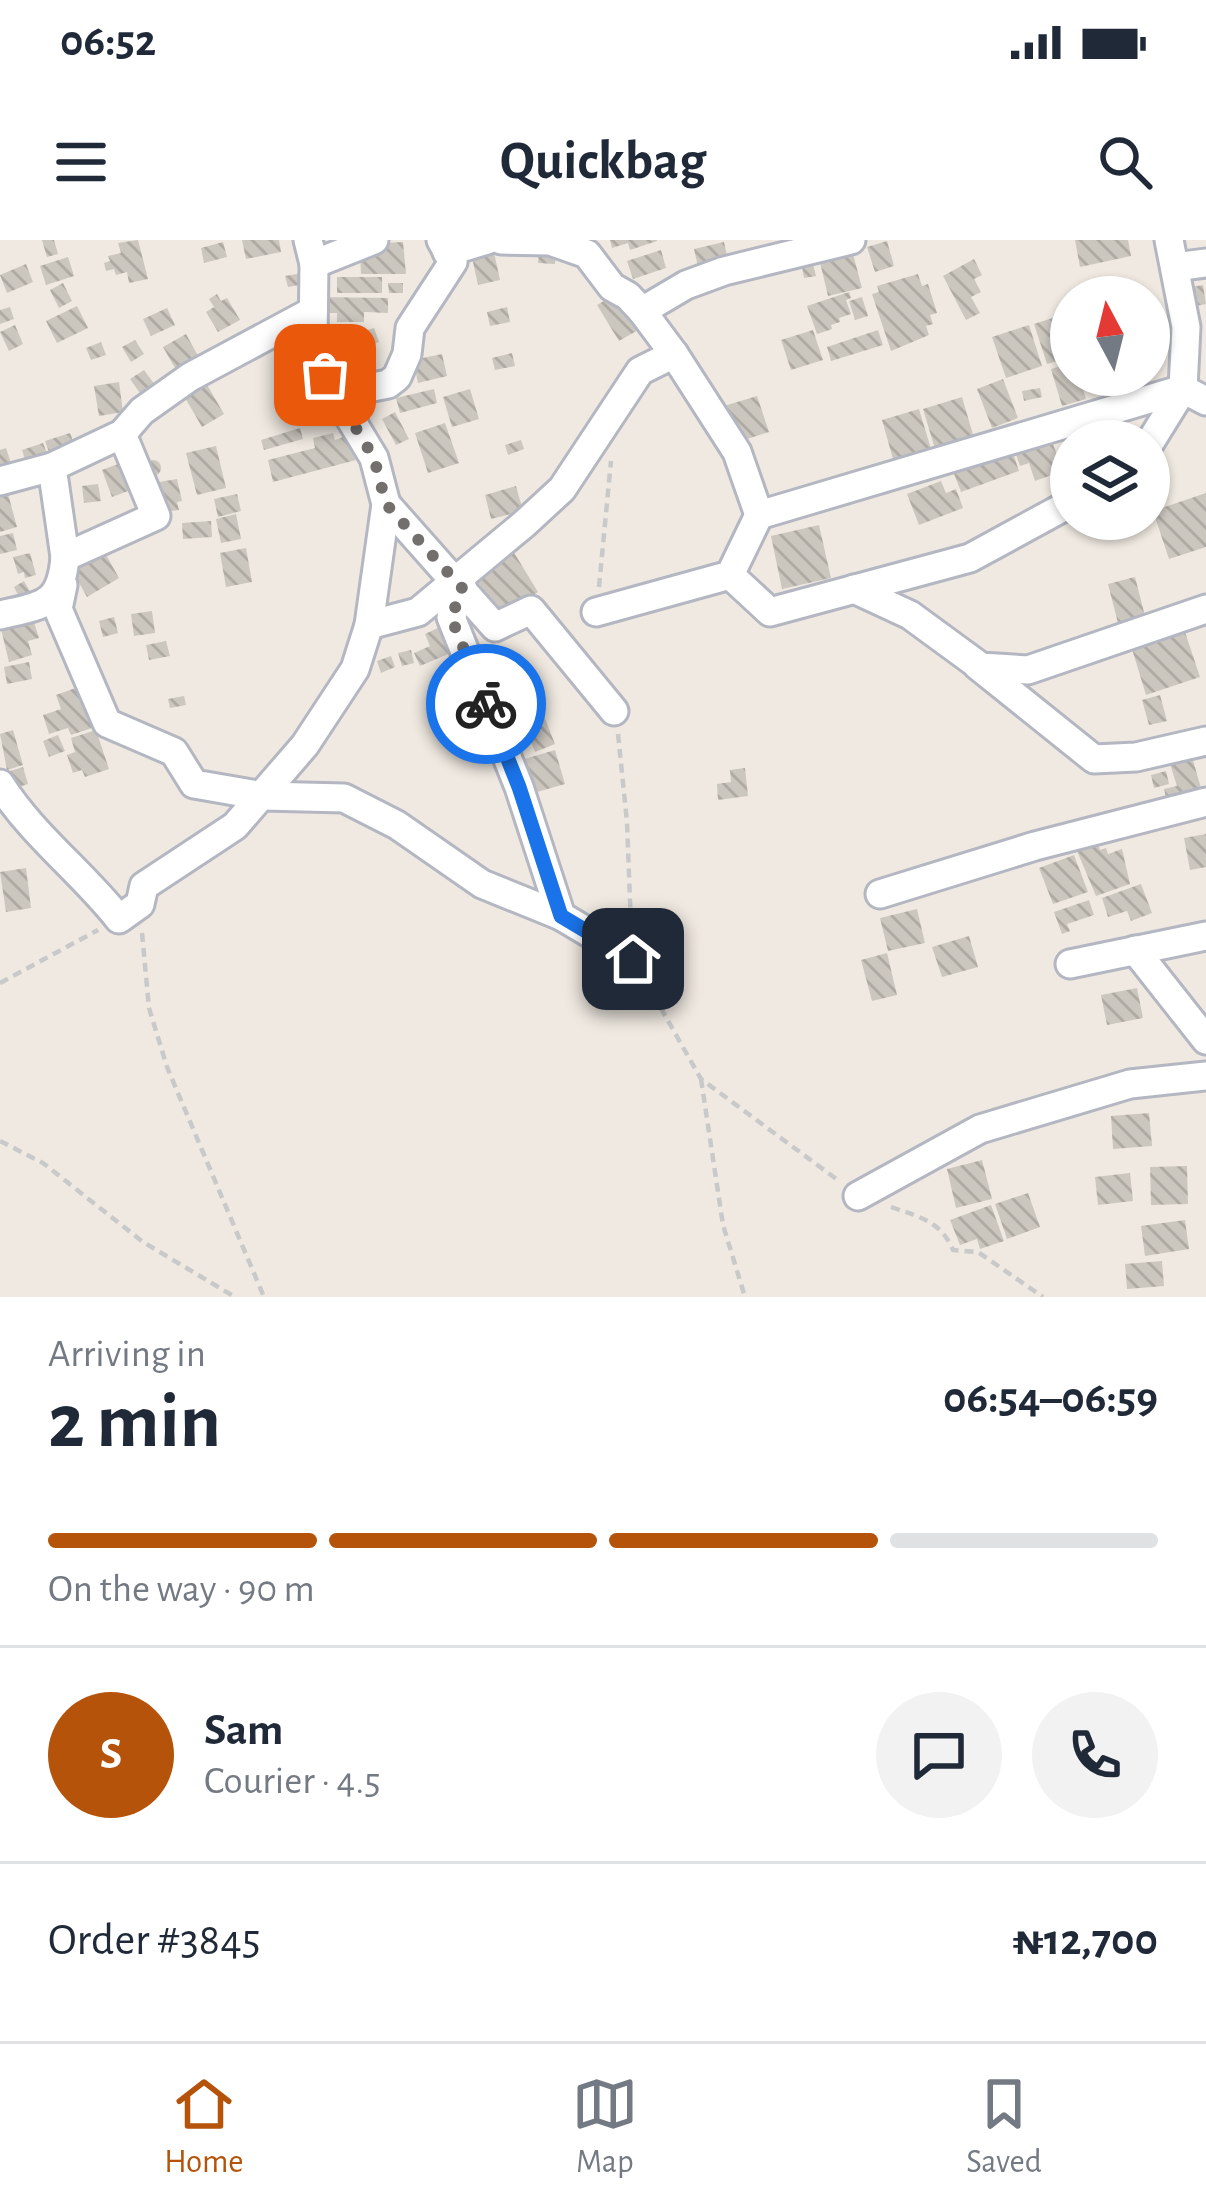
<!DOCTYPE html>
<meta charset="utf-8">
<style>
:root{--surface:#fff;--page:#f2f2f3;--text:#1f2937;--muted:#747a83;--line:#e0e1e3;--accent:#b45309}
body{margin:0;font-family:"Alegreya Sans",sans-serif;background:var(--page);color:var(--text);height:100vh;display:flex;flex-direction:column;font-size:45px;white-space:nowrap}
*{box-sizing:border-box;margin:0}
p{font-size:39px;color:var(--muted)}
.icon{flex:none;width:66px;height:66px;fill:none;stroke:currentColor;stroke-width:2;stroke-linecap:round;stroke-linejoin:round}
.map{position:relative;height:1057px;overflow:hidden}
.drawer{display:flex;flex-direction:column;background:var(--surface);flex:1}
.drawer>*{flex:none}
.needle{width:78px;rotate:353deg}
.buttons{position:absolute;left:1050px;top:36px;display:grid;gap:24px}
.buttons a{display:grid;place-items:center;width:120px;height:120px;border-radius:50%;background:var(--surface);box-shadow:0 3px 9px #0004;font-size:60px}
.pin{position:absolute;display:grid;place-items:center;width:102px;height:102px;color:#fff;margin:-51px;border-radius:24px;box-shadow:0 6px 18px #0006}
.courier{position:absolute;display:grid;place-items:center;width:120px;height:120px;margin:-60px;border:9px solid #1a73e8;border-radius:50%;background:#fff;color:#222;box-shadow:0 3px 15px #0007}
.head em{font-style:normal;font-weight:700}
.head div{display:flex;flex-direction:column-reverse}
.head{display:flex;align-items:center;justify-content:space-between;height:204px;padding:0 48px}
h1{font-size:78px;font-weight:700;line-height:90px}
.bar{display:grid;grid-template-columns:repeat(4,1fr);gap:18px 12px;align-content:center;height:144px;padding:0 48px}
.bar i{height:15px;border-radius:9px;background:var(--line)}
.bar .selected{background:var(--accent)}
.bar p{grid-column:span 4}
.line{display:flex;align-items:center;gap:30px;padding:0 48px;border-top:3px solid var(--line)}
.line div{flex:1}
.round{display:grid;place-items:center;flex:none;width:126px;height:126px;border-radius:63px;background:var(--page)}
.status{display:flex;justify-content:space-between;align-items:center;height:84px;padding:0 60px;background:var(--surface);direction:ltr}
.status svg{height:33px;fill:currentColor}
header{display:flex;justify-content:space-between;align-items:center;height:156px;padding:0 48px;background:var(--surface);font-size:54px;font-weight:700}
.menu{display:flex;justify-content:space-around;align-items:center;height:168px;border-top:3px solid var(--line);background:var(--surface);font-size:33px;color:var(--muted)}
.menu a{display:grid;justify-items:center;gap:6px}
.menu .selected{color:var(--accent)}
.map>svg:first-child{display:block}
.building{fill:url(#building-back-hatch)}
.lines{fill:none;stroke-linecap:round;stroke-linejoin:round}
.street-casing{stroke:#b4b7c1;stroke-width:33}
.path{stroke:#c9c9c9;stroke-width:4.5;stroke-dasharray:9 6;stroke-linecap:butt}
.street{stroke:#fff;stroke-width:27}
.done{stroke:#726f6d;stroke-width:12;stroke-dasharray:0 21.6}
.route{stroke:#1a73e8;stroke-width:15}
</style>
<div class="status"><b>06:52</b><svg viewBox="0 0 49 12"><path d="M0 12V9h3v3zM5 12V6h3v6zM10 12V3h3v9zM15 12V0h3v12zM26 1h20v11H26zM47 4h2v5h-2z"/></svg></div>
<header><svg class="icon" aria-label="menu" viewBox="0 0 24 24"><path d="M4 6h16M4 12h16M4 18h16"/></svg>Quickbag<svg class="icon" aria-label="search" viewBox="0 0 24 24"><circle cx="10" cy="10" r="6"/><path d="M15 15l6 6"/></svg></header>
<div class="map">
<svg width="1206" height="1057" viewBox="0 0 1206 1057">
<defs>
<pattern id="building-back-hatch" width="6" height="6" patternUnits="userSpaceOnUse" patternTransform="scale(3)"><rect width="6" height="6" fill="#cbc7bf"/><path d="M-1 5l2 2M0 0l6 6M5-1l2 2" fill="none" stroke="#afaba4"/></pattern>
</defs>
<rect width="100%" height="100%" fill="#efe9e1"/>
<!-- building -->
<g class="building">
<polygon points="42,0 54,0 58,14 47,17"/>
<polygon points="138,0 148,39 129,43 127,32 116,35 114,29 106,31 104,23 110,21 108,16 121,13 118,3"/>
<polygon points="242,0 279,0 281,12 246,19"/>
<polygon points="610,0 657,0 657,1 630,10 628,3 612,8"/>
<polygon points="1075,0 1128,0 1131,16 1080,27"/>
<polygon points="887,1 894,26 875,32 867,7"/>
<polygon points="223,2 227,17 204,23 201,8"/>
<polygon points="403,2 406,34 361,34 360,10 386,9 385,3"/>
<polygon points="724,2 729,25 699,31 694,9"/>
<polygon points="493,8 500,40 478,45 471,13"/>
<polygon points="539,9 556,10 555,24 538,23"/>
<polygon points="661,10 666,28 633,39 627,21"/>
<polygon points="852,10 862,48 828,56 819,18"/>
<polygon points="68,17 74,36 46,45 40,26"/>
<polygon points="974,19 982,35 974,39 981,52 971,57 980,73 966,80 943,36"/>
<polygon points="812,20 816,36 804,38 801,22"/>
<polygon points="26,24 33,42 7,53 0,35"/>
<polygon points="303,33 305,44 288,47 285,36"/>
<polygon points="918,34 922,46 928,44 937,73 930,75 933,84 926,86 929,95 891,111 872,54 879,52 877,46"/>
<rect x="337" y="37" width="45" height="16"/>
<polygon points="63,43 72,61 59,68 50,50"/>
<polygon points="388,43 403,43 403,53 389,53"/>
<polygon points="1203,45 1206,64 1196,66 1191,47"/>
<polygon points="849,52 851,58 846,60 851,74 839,78 840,82 831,85 832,89 817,94 807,66"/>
<polygon points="618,53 640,89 619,101 597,65"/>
<polygon points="217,54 221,61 227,58 240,80 218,92 206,72 214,67 209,59"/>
<polygon points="320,57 388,58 388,73 364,72 364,82 337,82 337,73 320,73"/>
<polygon points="862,57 868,76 855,80 849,61"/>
<polygon points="77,66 88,88 57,103 46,81"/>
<polygon points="10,67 14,79 0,84 0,70"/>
<polygon points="507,67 510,82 490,86 487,72"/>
<polygon points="167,68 175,85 151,96 143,79"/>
<polygon points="1068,73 1071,117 1047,124 1034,84"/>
<polygon points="15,85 23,104 9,111 0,92"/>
<polygon points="1029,85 1042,126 1006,138 992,97"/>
<polygon points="346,87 349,96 374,88 379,102 365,107 368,115 343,123 336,101 322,106 319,96"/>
<polygon points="813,90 823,120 791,130 781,100"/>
<polygon points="878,90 883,105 831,121 827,107"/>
<polygon points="186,94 202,123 179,135 163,107"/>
<polygon points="301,96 302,112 284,114 283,98"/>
<polygon points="135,100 144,114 131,122 122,107"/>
<polygon points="101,102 106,115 91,120 86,108"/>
<polygon points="512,113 515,126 495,130 492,118"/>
<polygon points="442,114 447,136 418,143 413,120"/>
<polygon points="370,123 375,141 358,146 353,127"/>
<polygon points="1071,123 1071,135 1079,135 1086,159 1062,166 1051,129"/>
<polygon points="144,130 158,149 144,159 130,139"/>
<polygon points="1003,139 1018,178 992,188 977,149"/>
<polygon points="119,142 123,172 99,176 94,146"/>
<polygon points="206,143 224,174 202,187 184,156"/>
<polygon points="1040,148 1042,157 1024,161 1022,151"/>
<polygon points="434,149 437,163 400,173 396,158"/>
<polygon points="470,149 479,179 452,187 443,157"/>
<polygon points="757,156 769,192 735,203 724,166"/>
<polygon points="326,157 331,178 307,181 302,163"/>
<polygon points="962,157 974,198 935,209 923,169"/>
<polygon points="919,169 931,209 893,219 882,180"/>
<polygon points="395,172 409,199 396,205 382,179"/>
<polygon points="445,183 459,223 428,233 415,193"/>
<polygon points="1086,186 1091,201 1069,201 1066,192"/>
<polygon points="300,188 303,199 264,210 261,200"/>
<polygon points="70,193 77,211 52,220 45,201"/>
<polygon points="333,193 335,200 343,197 356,220 273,242 268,220 315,208 313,198"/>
<polygon points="1050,196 1063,231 1035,241 1029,223 1020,226 1014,209"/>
<polygon points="521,200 524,209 508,215 505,205"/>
<polygon points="43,203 50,221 28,229 22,210"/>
<polygon points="216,206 226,248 197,255 186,213"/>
<polygon points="6,208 13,229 0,233 0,210"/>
<polygon points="1012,210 1019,231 961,252 953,231"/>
<circle cx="153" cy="228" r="8"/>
<polygon points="126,221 136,248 112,257 102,230"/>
<polygon points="177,239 182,261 177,262 179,270 170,271 168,261 157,264 153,243"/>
<polygon points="941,241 946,253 956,249 963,268 919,285 907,254"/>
<polygon points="98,244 101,261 84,263 82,246"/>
<polygon points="516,246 523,271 491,279 485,255"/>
<polygon points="1206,253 1206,307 1169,319 1153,271"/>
<polygon points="8,254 17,287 0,292 0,256"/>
<polygon points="237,254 241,271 218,277 214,259"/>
<polygon points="236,274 241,299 221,303 216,279"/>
<polygon points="211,281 212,297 183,299 182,283"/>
<polygon points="819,285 831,338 782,349 771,296"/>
<polygon points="13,293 17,310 0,314 0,296"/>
<polygon points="246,308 252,342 226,347 220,313"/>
<polygon points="513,311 538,352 499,376 473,334"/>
<polygon points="30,313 36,335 25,338 24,332 18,334 13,317"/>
<polygon points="105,313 119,338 87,357 73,332"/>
<polygon points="1135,337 1147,384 1120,391 1108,344"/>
<polygon points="24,341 32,355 21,361 14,347"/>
<polygon points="152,371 155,393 134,396 131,374"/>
<polygon points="32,376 39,398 28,401 32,415 9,422 0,385"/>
<polygon points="114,377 118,393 103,397 99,381"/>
<polygon points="442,386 453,412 420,426 414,413 430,406 425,394"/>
<polygon points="1185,392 1200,437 1146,455 1132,409"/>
<polygon points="166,401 170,416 149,420 146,405"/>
<polygon points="411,410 414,423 402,426 398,413"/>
<polygon points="391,416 395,427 381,433 377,421"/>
<polygon points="29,422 32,439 7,444 4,427"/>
<polygon points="81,446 95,487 71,495 68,488 49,494 43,475 61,469 56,455"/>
<polygon points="1160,455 1167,481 1149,485 1142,460"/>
<polygon points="184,456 186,465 170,468 168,459"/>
<polygon points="542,471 555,504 535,512 522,479"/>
<polygon points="13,490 23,525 7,530 0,494"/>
<polygon points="96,490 109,529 85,537 82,530 73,533 67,515 75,512 71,498"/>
<polygon points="58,495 65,511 49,517 43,501"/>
<polygon points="555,510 565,544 530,554 521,520"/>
<polygon points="1192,517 1201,548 1166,558 1164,549 1177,546 1170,524"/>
<polygon points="23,527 28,544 12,549 7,532"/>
<polygon points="745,528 748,556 718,560 717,544 731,542 730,530"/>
<polygon points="1166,531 1169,544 1154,548 1151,535"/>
<polygon points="1206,594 1206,627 1190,630 1184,598"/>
<polygon points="1098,604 1100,610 1106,608 1108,614 1122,609 1130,644 1096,656 1077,611"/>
<polygon points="1074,615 1088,652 1053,664 1039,628"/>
<polygon points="26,628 31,668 6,672 0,632"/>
<polygon points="1141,644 1152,673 1131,681 1127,671 1108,677 1102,658"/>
<polygon points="1089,660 1094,675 1067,684 1070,691 1062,694 1054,672"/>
<polygon points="917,669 925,703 888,711 880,678"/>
<polygon points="969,696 978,727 942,737 932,707"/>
<polygon points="887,713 897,755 872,761 861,720"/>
<polygon points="1137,748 1143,778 1107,785 1101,755"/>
<polygon points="1149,873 1152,906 1113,909 1111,876"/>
<polygon points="982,920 992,959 956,968 947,929"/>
<polygon points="1187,926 1188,964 1151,965 1150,927"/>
<polygon points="1130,933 1133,961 1098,965 1095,937"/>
<polygon points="1028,953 1040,987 1007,999 995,964"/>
<polygon points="991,965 1004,1001 980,1009 977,999 960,1005 950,980"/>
<polygon points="1185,980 1189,1009 1145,1016 1141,986"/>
<polygon points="1162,1021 1164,1046 1127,1049 1125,1024"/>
</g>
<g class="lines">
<!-- street casing -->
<g class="street-casing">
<g id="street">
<polyline points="308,0 314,24 313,104 332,155 388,144 397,137 407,114 410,88 453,22 441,0"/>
<polyline points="501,0 550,1 587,14 612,47 628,56 642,71 686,45 724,31 851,0"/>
<polyline points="447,12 487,0"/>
<polyline points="314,24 374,0"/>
<polyline points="1175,27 1206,23"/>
<polyline points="674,114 737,212 759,275"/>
<polyline points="1149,204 1183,149 1186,87 1169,0"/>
<polyline points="52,227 65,317"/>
<polyline points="0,241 52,227 122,194 142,171 190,137 313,71"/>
<polyline points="386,264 495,387 531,370 614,471"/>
<polyline points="730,335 770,372 970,318 1071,263"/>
<polyline points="63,345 58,369 107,483 174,512 194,544 263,556 344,558 397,585 482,644 561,676"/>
<polyline points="463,349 451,377 519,547 561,676 633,719"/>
<polyline points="854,349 910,375 981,427 1028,430 1206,369"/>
<polyline points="596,372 730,335 759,275 1183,149 1206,161"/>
<path d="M 0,375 C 44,365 61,365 65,317 L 156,276 L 122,194"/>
<polyline points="369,385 418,372 524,284 562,249 640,131 674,114 642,71"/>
<polyline points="978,426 1094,519 1136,517 1206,501"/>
<path d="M 0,544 C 32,595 81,631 119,679 L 140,664 L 144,646 L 235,586 L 305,505 L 355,429 L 369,385 L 386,264 L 374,218 L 336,155"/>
<polyline points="880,654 1035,606 1206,562"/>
<polyline points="1135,710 1206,800"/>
<polyline points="1070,724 1206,696"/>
<polyline points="858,956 980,889 1130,844 1206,836"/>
</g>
</g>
<!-- path -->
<g class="path">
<polyline points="599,347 611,221"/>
<polyline points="618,494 627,582 631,686"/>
<polyline points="142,693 149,768 167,827 264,1057"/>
<polyline points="646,742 701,839 839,941"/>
<polyline points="0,743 98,690"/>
<polyline points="701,839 723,985 745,1057"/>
<polyline points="0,901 43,923 143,1002 235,1057"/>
<path d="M 891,967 C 919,977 941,981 953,1010 L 978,1012 L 1043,1057"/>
</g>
<!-- street -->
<use href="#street" class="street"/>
</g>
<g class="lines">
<!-- done -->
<polyline class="done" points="325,135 332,155 336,155 374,218 386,264 463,349 451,377 486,464"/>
<!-- route -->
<polyline class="route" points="486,464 519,547 561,676 633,719"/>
</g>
</svg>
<div class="buttons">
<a><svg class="needle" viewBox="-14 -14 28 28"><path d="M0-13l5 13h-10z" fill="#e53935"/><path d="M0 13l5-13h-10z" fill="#747a83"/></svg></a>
<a><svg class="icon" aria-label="layers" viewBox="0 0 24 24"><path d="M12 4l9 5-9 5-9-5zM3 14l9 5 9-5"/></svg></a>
</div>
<div class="pin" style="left:325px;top:135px;background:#ea580c"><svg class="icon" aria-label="bag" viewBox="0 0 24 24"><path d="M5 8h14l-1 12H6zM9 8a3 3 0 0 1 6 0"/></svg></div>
<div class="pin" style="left:633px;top:719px;background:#1f2937"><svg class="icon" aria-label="home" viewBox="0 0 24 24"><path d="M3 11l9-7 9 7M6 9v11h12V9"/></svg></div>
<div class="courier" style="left:486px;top:464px"><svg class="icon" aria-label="bike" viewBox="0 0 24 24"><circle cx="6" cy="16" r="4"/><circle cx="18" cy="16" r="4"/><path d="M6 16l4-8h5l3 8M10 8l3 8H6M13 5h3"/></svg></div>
</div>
<section class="drawer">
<div class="head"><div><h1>2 min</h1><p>Arriving in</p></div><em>06:54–06:59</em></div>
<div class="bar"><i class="selected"></i><i class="selected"></i><i class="selected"></i><i></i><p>On the way · 90 m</p></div>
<div class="line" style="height:216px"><b class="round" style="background:var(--accent);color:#fff">S</b><div><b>Sam</b><p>Courier · 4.5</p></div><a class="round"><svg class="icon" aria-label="chat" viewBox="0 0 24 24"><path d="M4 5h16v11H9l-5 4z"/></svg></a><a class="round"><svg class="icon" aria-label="phone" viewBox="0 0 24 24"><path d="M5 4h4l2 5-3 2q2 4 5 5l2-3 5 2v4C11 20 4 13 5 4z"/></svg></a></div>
<div class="line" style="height:156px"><div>Order #3845</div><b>₦12,700</b></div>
</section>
<nav class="menu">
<a class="selected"><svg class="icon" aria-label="home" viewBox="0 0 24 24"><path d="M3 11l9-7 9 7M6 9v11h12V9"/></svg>Home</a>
<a><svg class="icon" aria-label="map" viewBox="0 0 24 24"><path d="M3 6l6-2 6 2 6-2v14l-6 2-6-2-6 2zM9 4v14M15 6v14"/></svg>Map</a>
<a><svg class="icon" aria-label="saved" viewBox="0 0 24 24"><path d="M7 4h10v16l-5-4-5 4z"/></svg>Saved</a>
</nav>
